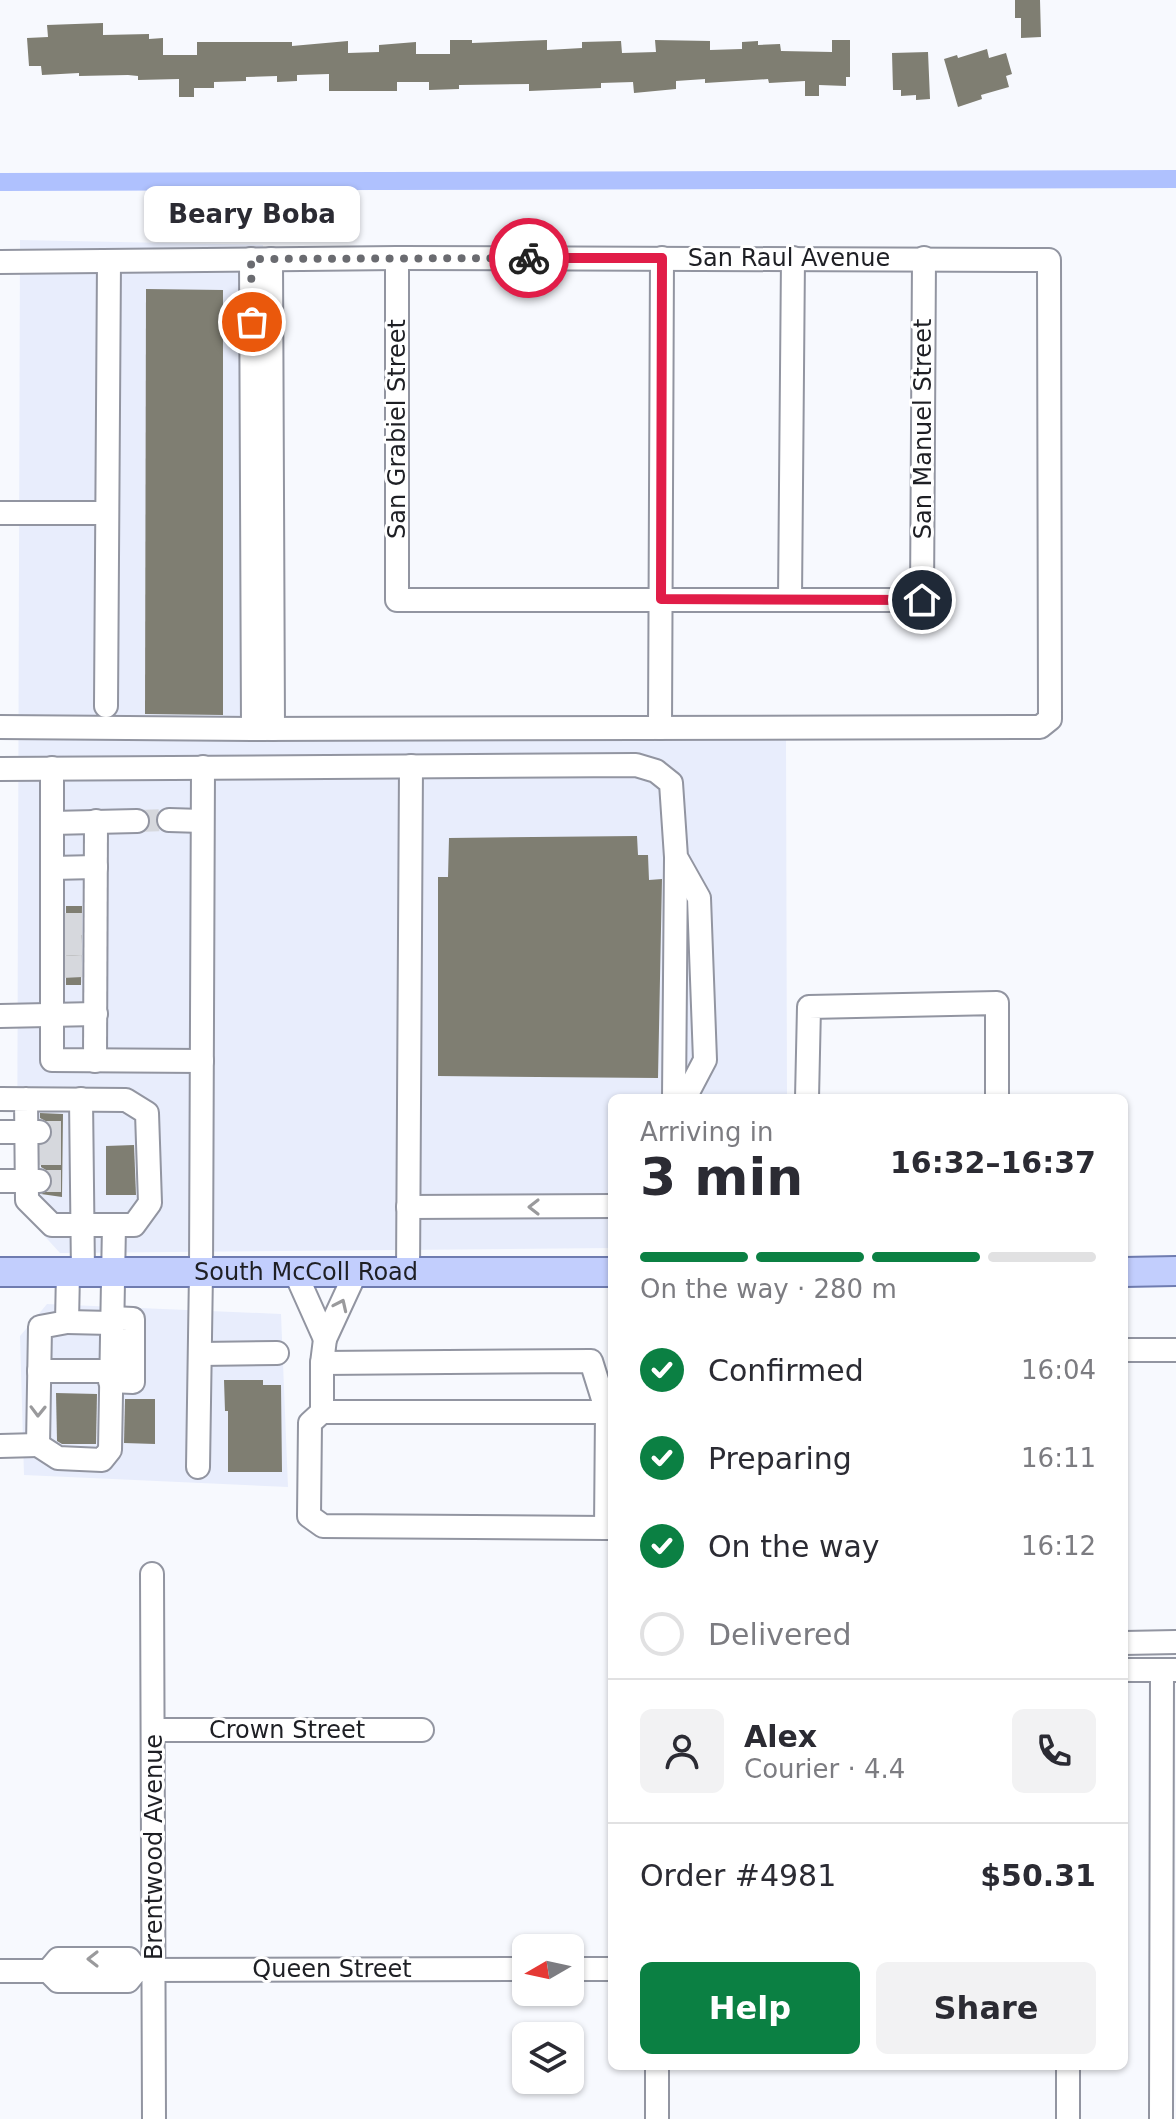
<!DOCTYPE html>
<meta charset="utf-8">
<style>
:root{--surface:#fff;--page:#f2f2f3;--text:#2b2b33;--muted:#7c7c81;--line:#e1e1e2;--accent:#0b8043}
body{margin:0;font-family:"DejaVu Sans",sans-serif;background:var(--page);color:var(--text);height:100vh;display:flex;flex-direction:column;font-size:30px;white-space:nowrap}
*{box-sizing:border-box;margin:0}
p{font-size:26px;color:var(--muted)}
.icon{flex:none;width:44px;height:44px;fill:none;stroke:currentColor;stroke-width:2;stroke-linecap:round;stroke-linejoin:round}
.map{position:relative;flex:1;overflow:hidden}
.drawer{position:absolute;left:608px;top:1094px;width:520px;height:976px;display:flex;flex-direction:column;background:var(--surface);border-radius:12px;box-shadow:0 2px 6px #0004}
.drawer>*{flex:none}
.needle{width:52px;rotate:261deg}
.tools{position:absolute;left:512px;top:1934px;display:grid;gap:16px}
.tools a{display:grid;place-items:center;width:72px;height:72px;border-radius:12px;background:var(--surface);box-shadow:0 2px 6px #0004;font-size:40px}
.pin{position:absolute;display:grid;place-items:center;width:68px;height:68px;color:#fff;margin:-34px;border:4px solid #fff;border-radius:50%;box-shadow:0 2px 8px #0007}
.courier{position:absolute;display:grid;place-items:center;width:80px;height:80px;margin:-40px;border:6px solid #e11d48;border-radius:50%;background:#fff;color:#222;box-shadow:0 2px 10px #0007}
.bubble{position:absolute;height:56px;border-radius:12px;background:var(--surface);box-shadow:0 2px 6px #0004;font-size:26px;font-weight:700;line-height:56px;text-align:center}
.summary em{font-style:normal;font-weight:700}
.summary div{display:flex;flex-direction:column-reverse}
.summary{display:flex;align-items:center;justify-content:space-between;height:136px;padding:0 32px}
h1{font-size:52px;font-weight:700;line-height:60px}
.bar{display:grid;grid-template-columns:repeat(4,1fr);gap:12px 8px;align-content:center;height:96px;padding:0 32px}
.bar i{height:10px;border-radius:6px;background:var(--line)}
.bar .selected{background:var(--accent)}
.bar p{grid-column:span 4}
.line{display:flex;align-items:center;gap:20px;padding:0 32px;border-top:2px solid var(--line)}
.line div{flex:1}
.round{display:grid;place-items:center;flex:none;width:84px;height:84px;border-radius:12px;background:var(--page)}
ol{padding:0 32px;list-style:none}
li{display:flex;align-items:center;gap:24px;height:88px}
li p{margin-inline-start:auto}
li .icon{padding:8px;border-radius:50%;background:var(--accent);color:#fff;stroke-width:4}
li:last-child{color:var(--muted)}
li i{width:44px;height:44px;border:4px solid var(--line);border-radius:50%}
.primary-button{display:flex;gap:16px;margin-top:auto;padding:16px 32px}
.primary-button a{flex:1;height:92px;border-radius:12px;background:var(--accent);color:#fff;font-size:32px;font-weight:700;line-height:92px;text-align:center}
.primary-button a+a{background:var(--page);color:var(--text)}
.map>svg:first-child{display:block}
.built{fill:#e8edfc}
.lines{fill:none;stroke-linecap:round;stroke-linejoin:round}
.canal{stroke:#afc1fe;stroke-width:18}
.building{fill:#7f7e72}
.minor-tunnel{stroke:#d6d8dd;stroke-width:22;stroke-dasharray:22 11;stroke-linecap:butt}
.minor-casing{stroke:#9295a1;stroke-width:26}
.major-casing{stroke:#6f7cb0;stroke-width:32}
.minor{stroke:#fff;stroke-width:22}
.major{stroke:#c2cefd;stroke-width:28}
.oneway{stroke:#9a9a9c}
.done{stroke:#6a6b70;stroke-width:8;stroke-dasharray:0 14.4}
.route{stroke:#e11d48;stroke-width:10}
.labels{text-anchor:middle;stroke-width:6;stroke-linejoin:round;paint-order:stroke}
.street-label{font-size:24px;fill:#1e1f24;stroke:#fff}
</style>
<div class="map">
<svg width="1176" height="2119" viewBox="0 0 1176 2119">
<rect width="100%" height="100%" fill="#f7f9fe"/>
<!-- built -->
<g class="built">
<polygon points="20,240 263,245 261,738 786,739 787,1098 612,1098 612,1248 60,1253 17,1206"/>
<polygon points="47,1304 281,1314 288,1487 24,1475 20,1336"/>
</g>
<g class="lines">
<!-- canal -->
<polyline class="canal" points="0,182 1176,179"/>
</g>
<!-- building -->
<g class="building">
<polygon points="1015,0 1040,0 1041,37 1021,38 1021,18 1015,18"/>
<polygon points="103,23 103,35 149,34 149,39 163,38 163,55 197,55 197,42 292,42 292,46 348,41 348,53 379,52 379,45 416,42 416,54 450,54 450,40 472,40 472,43 547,40 547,50 582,48 582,42 621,41 622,53 656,52 655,40 710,41 710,50 742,49 742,42 758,41 758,45 780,44 781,51 832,52 832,40 850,40 850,77 846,77 846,86 819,85 819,96 805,96 805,81 769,83 768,79 705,83 705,79 676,81 676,89 634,93 633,82 601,83 601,88 529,91 529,84 459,85 459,89 429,90 429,82 397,82 397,91 329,91 329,74 297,75 297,81 277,82 277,76 246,77 246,81 214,82 214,88 194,88 194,97 179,97 179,79 138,80 138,76 128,75 79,76 79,73 42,75 41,66 29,66 27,38 48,37 47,25"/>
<polygon points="987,49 989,58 1006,53 1012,74 1006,76 1009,87 981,95 982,99 958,107 944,59 957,55 958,58"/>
<polygon points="928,52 930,99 916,100 916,95 901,96 901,90 893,90 892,53"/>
<polygon points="146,289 223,290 223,715 145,714"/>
<polygon points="637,836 638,855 648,855 649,880 662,879 658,1078 438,1076 438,877 448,877 449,838"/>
<polygon points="66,906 82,906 81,985 66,985"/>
<polygon points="40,1113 63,1114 62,1197 41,1194 51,1189 53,1180 51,1173 41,1167 40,1146 51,1140 53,1131 51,1124 40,1118"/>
<polygon points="134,1145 136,1195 106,1195 106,1146"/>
<polygon points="224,1380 263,1380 263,1385 281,1385 282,1472 228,1472 228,1411 225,1411"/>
<polygon points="56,1393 97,1394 96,1444 62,1444 57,1441"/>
<polygon points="125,1399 155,1399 155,1444 124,1443"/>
</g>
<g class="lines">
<!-- minor-tunnel -->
<g class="minor-tunnel">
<polyline points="137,821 169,820"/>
<polyline points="62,924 82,924"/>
<polyline points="62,945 82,944"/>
<polyline points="62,967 82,966"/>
<polyline points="39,1132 63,1132"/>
<polyline points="39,1154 62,1154"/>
<polyline points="39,1181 62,1181"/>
</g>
<!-- minor casing -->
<g class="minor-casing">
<g id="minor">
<polyline points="397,258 397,600 922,600 924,258"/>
<polyline points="271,259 273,729"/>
<polyline points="0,262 397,258 1049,260 1050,719 1040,727 253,729"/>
<polyline points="0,513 107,513"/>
<polyline points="790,599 793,258"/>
<polyline points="106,706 109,261"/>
<polyline points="0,727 253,729 251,259"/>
<polyline points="660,728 662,258"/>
<polyline points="52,768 52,1060 202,1061"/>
<polyline points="0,769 636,765 656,771 671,783 676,857 699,898 705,1060 685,1098"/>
<polyline points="169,820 202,821"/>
<polyline points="52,823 137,821"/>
<polyline points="52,868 96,867"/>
<polyline points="0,1016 96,1014"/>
<polyline points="95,1061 96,821"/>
<polyline points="674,1098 676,859"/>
<polyline points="807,1098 809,1007 997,1003 997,1098"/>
<polyline points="0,1099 126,1100 147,1113 150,1203 134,1225 52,1225 27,1200 26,1099"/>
<polyline points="81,1099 83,1272"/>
<polyline points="0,1132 39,1132"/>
<polyline points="0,1181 39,1181"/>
<polyline points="408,1207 612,1206"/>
<polyline points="68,1272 67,1322 40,1327 38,1445 58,1458 102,1460 110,1450 114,1225"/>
<polyline points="295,1272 325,1339"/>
<polyline points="356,1272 325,1339 322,1363 591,1361 607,1412 612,1412"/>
<polyline points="408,1272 411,766"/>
<polyline points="67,1322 111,1323"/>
<polyline points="1124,1350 1176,1350"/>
<polyline points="200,1354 277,1353"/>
<polyline points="322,1363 322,1412 310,1423 309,1516 323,1526 606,1528"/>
<polyline points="39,1371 111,1371"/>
<polyline points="110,1381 133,1382 133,1319 111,1318"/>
<polyline points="322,1412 607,1412 606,1528 612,1528"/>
<polyline points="0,1446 38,1445"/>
<polyline points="198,1467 201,1272 203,767"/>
<polyline points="152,1574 154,2119"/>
<polyline points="1124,1643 1176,1642"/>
<polyline points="1124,1670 1162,1670"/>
<polyline points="153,1730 422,1730"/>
<polyline points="570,1969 612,1969"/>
<polyline points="0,1971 48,1971 58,1981 128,1981 137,1970 526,1969"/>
<polyline points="48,1971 58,1959 129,1959 137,1970"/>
<polyline points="657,2066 657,2119"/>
<polyline points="1068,2066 1068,2119"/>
<polyline points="1161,2119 1162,1670 1176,1670"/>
</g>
</g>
<!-- major casing -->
<g class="major-casing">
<g id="major">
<path id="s1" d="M 0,1272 L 612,1272"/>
<polyline points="1124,1272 1176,1271"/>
</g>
</g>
<!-- minor -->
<use href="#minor" class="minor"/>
<!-- major -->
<use href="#major" class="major"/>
</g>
<!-- one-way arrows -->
<defs><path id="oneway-chevron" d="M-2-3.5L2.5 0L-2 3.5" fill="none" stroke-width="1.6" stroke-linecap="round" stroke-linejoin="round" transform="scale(2)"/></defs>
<g class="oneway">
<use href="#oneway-chevron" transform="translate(534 1207) rotate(180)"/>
<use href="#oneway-chevron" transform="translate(341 1305) rotate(-65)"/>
<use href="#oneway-chevron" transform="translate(38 1411) rotate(91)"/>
<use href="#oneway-chevron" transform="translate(93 1959) rotate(180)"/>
</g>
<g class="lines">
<!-- done -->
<polyline class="done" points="252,322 251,259 529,258"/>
<!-- route -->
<polyline class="route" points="529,258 662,258 661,599 922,600"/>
</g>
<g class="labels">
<!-- street labels -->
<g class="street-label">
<text x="789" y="266">San Raul Avenue</text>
<text transform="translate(397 429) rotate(-90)" y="8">San Grabiel Street</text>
<text transform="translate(923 429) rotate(-90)" y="8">San Manuel Street</text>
<text dy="8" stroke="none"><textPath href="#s1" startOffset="306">South McColl Road</textPath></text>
<text x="287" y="1738">Crown Street</text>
<text transform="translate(154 1847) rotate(-90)" y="8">Brentwood Avenue</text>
<text x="332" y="1977">Queen Street</text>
</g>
</g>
</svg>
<div class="tools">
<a><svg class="needle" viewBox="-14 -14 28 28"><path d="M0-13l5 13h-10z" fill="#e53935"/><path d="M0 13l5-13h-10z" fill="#7c7c81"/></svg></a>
<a><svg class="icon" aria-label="layers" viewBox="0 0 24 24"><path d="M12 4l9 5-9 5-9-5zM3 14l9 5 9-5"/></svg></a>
</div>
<div class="pin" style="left:252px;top:322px;background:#ea580c"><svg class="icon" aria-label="bag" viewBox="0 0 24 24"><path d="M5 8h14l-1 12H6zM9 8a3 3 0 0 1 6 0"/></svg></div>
<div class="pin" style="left:922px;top:600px;background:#1f2937"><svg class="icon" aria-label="home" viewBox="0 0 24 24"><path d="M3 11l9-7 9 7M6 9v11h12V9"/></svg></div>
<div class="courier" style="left:529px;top:258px"><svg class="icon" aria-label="bike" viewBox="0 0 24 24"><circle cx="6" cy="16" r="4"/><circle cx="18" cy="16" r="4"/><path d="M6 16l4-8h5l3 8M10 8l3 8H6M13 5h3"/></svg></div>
<div class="bubble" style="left:144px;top:186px;width:216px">Beary Boba</div>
<section class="drawer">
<div class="summary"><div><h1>3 min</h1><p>Arriving in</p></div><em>16:32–16:37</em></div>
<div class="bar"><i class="selected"></i><i class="selected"></i><i class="selected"></i><i></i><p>On the way · 280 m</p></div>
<ol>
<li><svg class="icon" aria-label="check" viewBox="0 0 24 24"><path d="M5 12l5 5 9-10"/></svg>Confirmed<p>16:04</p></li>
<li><svg class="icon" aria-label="check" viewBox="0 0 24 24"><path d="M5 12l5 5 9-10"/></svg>Preparing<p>16:11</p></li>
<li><svg class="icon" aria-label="check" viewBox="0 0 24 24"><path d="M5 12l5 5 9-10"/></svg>On the way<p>16:12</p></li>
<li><i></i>Delivered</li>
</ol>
<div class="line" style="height:144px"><a class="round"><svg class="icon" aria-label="person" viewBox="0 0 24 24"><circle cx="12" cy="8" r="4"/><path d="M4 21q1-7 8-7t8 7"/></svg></a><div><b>Alex</b><p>Courier · 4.4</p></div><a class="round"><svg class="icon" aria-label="phone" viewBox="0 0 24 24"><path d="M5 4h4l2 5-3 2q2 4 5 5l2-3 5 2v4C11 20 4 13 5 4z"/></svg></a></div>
<div class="line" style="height:104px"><div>Order #4981</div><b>$50.31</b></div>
<div class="primary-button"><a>Help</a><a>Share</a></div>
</section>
</div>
